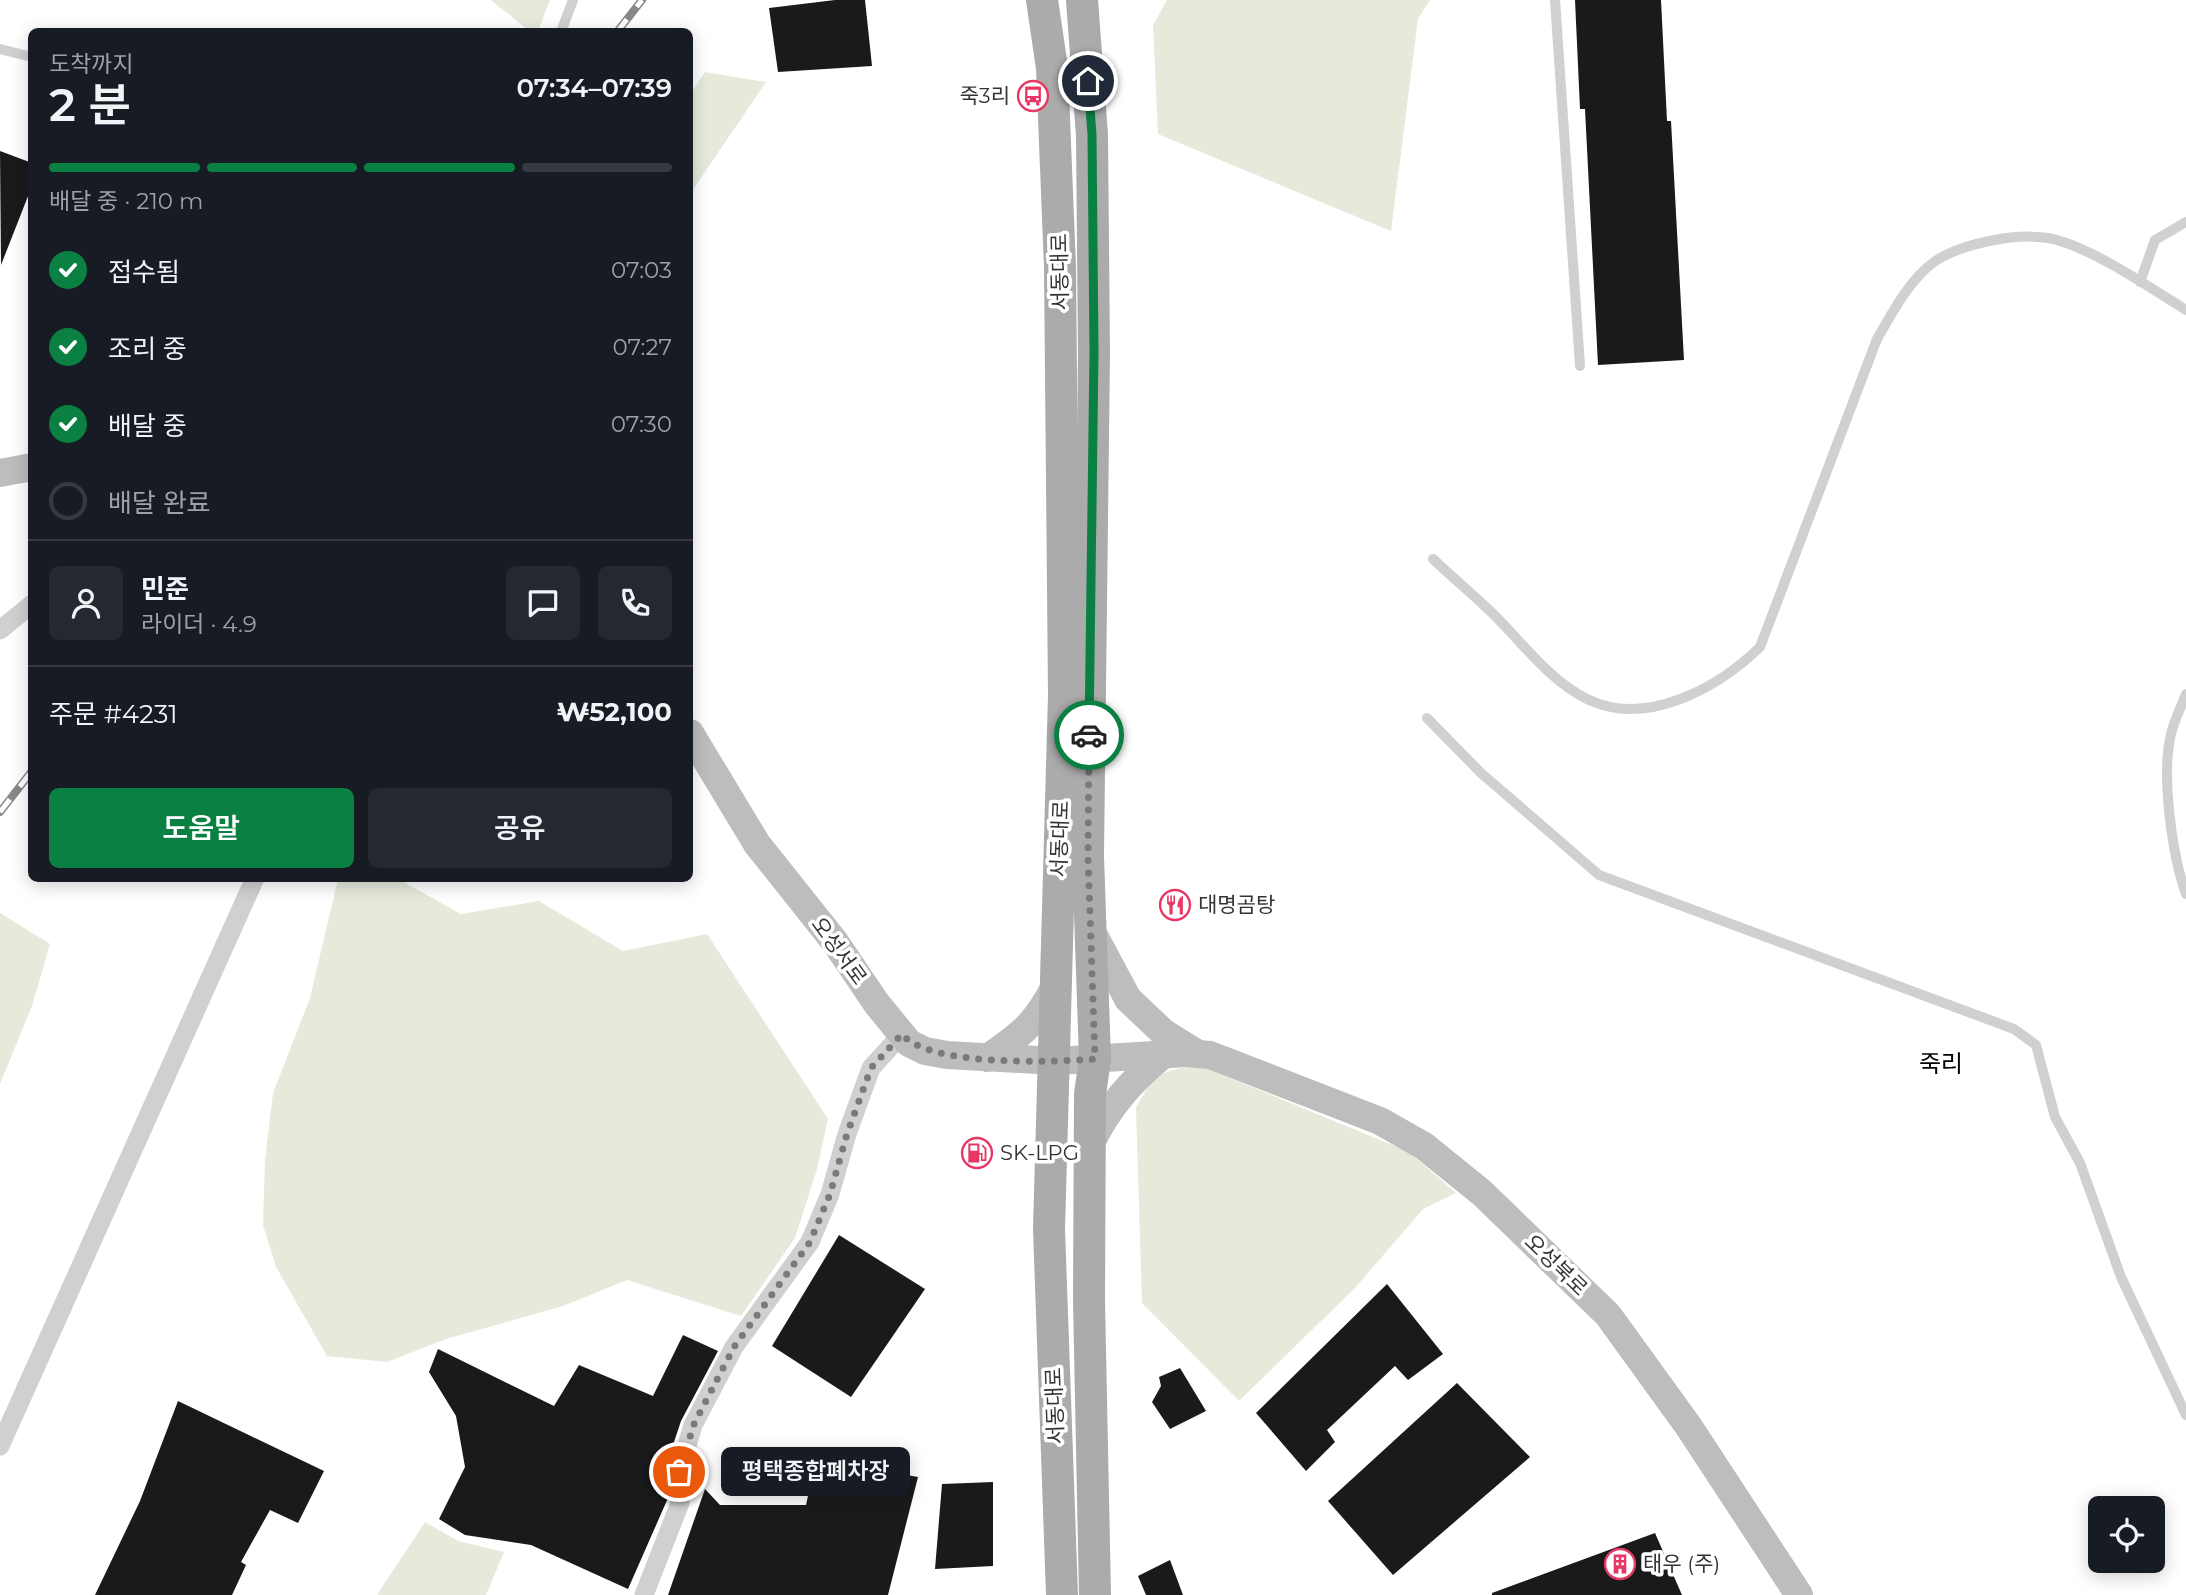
<!DOCTYPE html>
<html lang="ko">
<meta charset="utf-8">
<style>
:root{--surface:#171b24;--page:#242831;--text:#f1f3f6;--muted:#9ea1a6;--line:#363941;--accent:#0b8043}
body{margin:0;font-family:Montserrat,"Noto Sans KR",sans-serif;background:var(--page);color:var(--text);height:100vh;display:flex;flex-direction:column;font-size:26px;white-space:nowrap}
*{box-sizing:border-box;margin:0}
p{font-size:23px;color:var(--muted)}
.icon{flex:none;width:38px;height:38px;fill:none;stroke:currentColor;stroke-width:2;stroke-linecap:round;stroke-linejoin:round}
.map{position:relative;flex:1;overflow:hidden}
.details{position:absolute;left:28px;top:28px;width:665px;height:854px;display:flex;flex-direction:column;background:var(--surface);border-radius:10px;box-shadow:0 4px 18px #0003}
.details>*{flex:none}
.buttons{position:absolute;left:2088px;top:1496px;display:grid;gap:14px}
.buttons a{display:grid;place-items:center;width:77px;height:77px;border-radius:10px;background:var(--surface);box-shadow:0 4px 18px #0003;font-size:35px}
.pin{position:absolute;display:grid;place-items:center;width:60px;height:60px;color:#fff;margin:-30px;border:4px solid #fff;border-radius:50%;box-shadow:0 2px 7px #0007}
.courier{position:absolute;display:grid;place-items:center;width:70px;height:70px;margin:-35px;border:5px solid #0b8043;border-radius:50%;background:#fff;color:#222;box-shadow:0 2px 9px #0007}
.bubble{position:absolute;height:49px;border-radius:10px;background:var(--surface);box-shadow:0 4px 18px #0003;font-size:23px;font-weight:600;line-height:49px;text-align:center}
.summary em{font-style:normal;font-weight:600}
.summary div{display:flex;flex-direction:column-reverse}
.summary{display:flex;align-items:center;justify-content:space-between;height:119px;padding:0 21px}
h1{font-size:46px;font-weight:600;line-height:52px}
.bar{display:grid;grid-template-columns:repeat(4,1fr);gap:10px 7px;align-content:center;height:84px;padding:0 21px}
.bar i{height:9px;border-radius:5px;background:var(--line)}
.bar .current{background:var(--accent)}
.bar p{grid-column:span 4}
.line{display:flex;align-items:center;gap:18px;padding:0 21px;border-top:2px solid var(--line)}
.line div{flex:1}
.round{display:grid;place-items:center;flex:none;width:74px;height:74px;border-radius:10px;background:var(--page)}
ol{padding:0 21px;list-style:none}
li{display:flex;align-items:center;gap:21px;height:77px}
li p{margin-inline-start:auto}
li .icon{padding:7px;border-radius:50%;background:var(--accent);color:#fff;stroke-width:4}
li:last-child{color:var(--muted)}
li i{width:38px;height:38px;border:4px solid var(--line);border-radius:50%}
.action{display:flex;gap:14px;margin-top:auto;padding:14px 21px}
.action a{flex:1;height:80px;border-radius:10px;background:var(--accent);color:#fff;font-size:28px;font-weight:600;line-height:80px;text-align:center}
.action a+a{background:var(--page);color:var(--text)}
.map>svg:first-child{display:block}
.green{fill:#e5eadb}
.building{fill:#1a1a1a}
.lines{fill:none;stroke-linecap:round;stroke-linejoin:round}
.lane{stroke:#d0d0d0;stroke-width:10}
.street{stroke:#d0d0d0;stroke-width:19}
.secondary{stroke:#bdbdbd;stroke-width:28}
.primary{stroke:#ababab;stroke-width:32}
.rail-casing{stroke:#888;stroke-width:8}
.rail{stroke:#fff;stroke-width:5;stroke-dasharray:16;stroke-linecap:butt}
.done{stroke:#7a7a7a;stroke-width:7;stroke-dasharray:0 12.6}
.route{stroke:#0b8043;stroke-width:9}
.labels{text-anchor:middle;stroke-width:7;stroke-linejoin:round;paint-order:stroke}
.poi-label{font-size:21px;fill:#333;stroke:#fff;text-anchor:start}
.street-label{font-size:21px;fill:#333;stroke:#fff}
.quarter-label{font-size:24px;fill:#000;stroke:#fff}
</style>
<div class="map">
<svg width="2186" height="1595" viewBox="0 0 2186 1595">
<rect width="100%" height="100%" fill="#fff"/>
<!-- green -->
<g class="green">
<polygon points="491,0 550,0 538,31 529,31"/>
<polygon points="1167,0 1430,0 1418,19 1391,231 1158,134 1153,25"/>
<polygon points="705,72 766,82 690,194 690,95"/>
<polygon points="338,879 398,879 461,914 539,901 623,951 707,934 828,1119 817,1169 795,1238 741,1316 627,1280 563,1306 446,1339 387,1362 327,1356 276,1267 263,1225 265,1160 273,1093 310,998"/>
<polygon points="0,913 50,944 32,1006 0,1084"/>
<path d="M 1201,1066 L 1409,1152 L 1456,1193 L 1423,1209 L 1355,1288 L 1239,1401 L 1142,1303 L 1136,1108 C 1154,1073 1162,1069 1201,1066 Z"/>
<polygon points="425,1522 458,1541 504,1552 486,1595 377,1595"/>
</g>
<!-- building -->
<g class="building">
<polygon points="835,0 865,0 872,66 778,72 769,8"/>
<polygon points="1575,0 1661,0 1667,121 1671,121 1684,360 1598,365 1585,109 1580,109"/>
<polygon points="0,151 32,163 32,186 1,265"/>
<polygon points="839,1235 925,1289 851,1397 772,1346"/>
<polygon points="1387,1284 1443,1354 1408,1380 1395,1366 1327,1430 1335,1442 1306,1471 1256,1413"/>
<polygon points="683,1335 718,1351 681,1421 666,1466 668,1498 628,1589 531,1545 465,1535 439,1519 465,1467 456,1416 429,1372 438,1349 554,1406 579,1365 653,1396"/>
<polygon points="1180,1368 1206,1411 1170,1429 1152,1402 1161,1386 1159,1377"/>
<polygon points="1457,1383 1530,1457 1393,1575 1328,1501"/>
<polygon points="178,1401 324,1471 298,1523 270,1510 241,1562 246,1565 232,1595 95,1595 140,1501"/>
<polygon points="816,1459 918,1477 888,1595 668,1595 705,1489 720,1505 806,1505"/>
<polygon points="993,1482 993,1566 935,1569 942,1484"/>
<polygon points="1655,1533 1682,1595 1492,1595 1492,1593"/>
<polygon points="1170,1560 1183,1595 1146,1595 1138,1576"/>
</g>
<g class="lines">
<!-- lane -->
<g class="lane">
<polyline points="1555,0 1580,366"/>
<polyline points="561,32 573,0"/>
<polyline points="0,49 32,57"/>
<polyline points="2140,282 2155,240 2186,222"/>
<path d="M 1433,559 C 1451,576 1470,592 1488,609 C 1520,639 1547,679 1587,699 C 1646,728 1718,688 1760,647 L 1877,339 C 1892,313 1910,279 1934,262 C 1962,243 2016,233 2048,238 C 2088,245 2151,288 2186,310"/>
<path d="M 2186,694 C 2181,707 2174,721 2171,734 C 2161,775 2172,855 2186,894"/>
<polyline points="1427,718 1481,773 1599,875 2014,1029 2036,1045 2055,1117 2080,1163 2121,1277 2186,1415"/>
</g>
<!-- street -->
<g class="street">
<polyline points="0,630 32,604"/>
<polyline points="0,1446 255,878"/>
<polyline points="644,1595 680,1503 679,1473 693,1425 734,1347 810,1242 830,1194 847,1134 871,1068 902,1034"/>
</g>
<!-- secondary -->
<g class="secondary">
<polyline points="0,473 32,467"/>
<polyline points="690,733 757,844 835,942 877,1004 909,1043 925,1051 947,1055 1056,1061 1187,1053 1210,1055 1380,1121 1424,1146 1482,1193 1608,1315 1689,1427 1799,1595"/>
<polyline points="1090,928 1128,999 1164,1033 1198,1054"/>
<path d="M 987,1058 C 1024,1033 1036,1023 1057,983"/>
<path d="M 1090,1145 C 1108,1107 1131,1081 1164,1054"/>
</g>
<!-- primary -->
<g class="primary">
<polyline points="1042,0 1052,68 1060,267 1064,695 1049,1229 1062,1595"/>
<polyline points="1082,0 1092,135 1094,353 1088,856 1095,1059 1090,1094 1089,1300 1095,1595"/>
</g>
<!-- rail casing -->
<g class="rail-casing">
<g id="rail">
<polyline points="617,32 642,0"/>
<polyline points="0,812 32,771"/>
</g>
</g>
<!-- rail -->
<use href="#rail" class="rail"/>
</g>
<g class="lines">
<!-- done -->
<path class="done" d="M 679,1472 L 694,1424 L 734,1347 L 810,1242 L 830,1194 L 847,1134 L 871,1068 L 902,1034 C 929,1067 1052,1062 1095,1059 L 1088,856 L 1089,735"/>
<!-- route -->
<polyline class="route" points="1088,81 1092,135 1094,352 1089,735"/>
</g>
<!-- icons -->
<defs>
<g id="bus-ring" transform="scale(1.575)"><circle r="9.5" fill="#fff" stroke="#e83763" stroke-width="1.5"/><path d="M-5-6H5V4H4V6H2V4H-2V6H-4V4H-5ZM-3.5-4V0h7V-4ZM-3.5 1.2v1.5H-2V1.2ZM2 1.2v1.5H3.5V1.2Z" fill="#e83763"/></g>
<g id="restaurant-ring" transform="scale(1.575)"><circle r="9.5" fill="#fff" stroke="#e83763" stroke-width="1.5"/><path d="M-5-6h1v4h1v-4h1v4h1v-4h1v5L-1.5 .5V6h-2V.5L-5-1ZM5-6V6H3V1.5H1.5Q1.5-4 5-6Z" fill="#e83763"/></g>
<g id="fuel-ring" transform="scale(1.575)"><circle r="9.5" fill="#fff" stroke="#e83763" stroke-width="1.5"/><path d="M-5.5-6h7V0h2V4h1.3V-2.5L3-4.5l.8-.8L6-3V5H2.5V1h-1V6h-7ZM-4.2-4.7v3.2H.2V-4.7Z" fill="#e83763"/></g>
<g id="building-ring" transform="scale(1.575)"><circle r="9.5" fill="#fff" stroke="#e83763" stroke-width="1.5"/><path d="M-4-6H4V6H1V3H-1V6H-4ZM-2.5-4.3h1.7v1.8h-1.7ZM.8-4.3h1.7v1.8H.8ZM-2.5-1h1.7V.8h-1.7ZM.8-1h1.7V.8H.8Z" fill="#e83763"/></g>
</defs>
<g fill-rule="evenodd">
<use href="#bus-ring" x="1033" y="96"/>
<use href="#restaurant-ring" x="1175" y="905"/>
<use href="#fuel-ring" x="977" y="1153"/>
<use href="#building-ring" x="1620" y="1564"/>
</g>
<g class="labels">
<!-- poi labels -->
<g class="poi-label">
<text x="1010" y="103" text-anchor="end">죽3리</text>
<text x="1198" y="912">대명곰탕</text>
<text x="1000" y="1160">SK-LPG</text>
<text x="1643" y="1571">태우 (주)</text>
</g>
<!-- street labels -->
<g class="street-label">
<text transform="translate(1060 272) rotate(-91)" y="7">서동대로</text>
<text transform="translate(1060 839) rotate(-88)" y="7">서동대로</text>
<text transform="translate(839 951) rotate(54)" y="7">오성서로</text>
<text transform="translate(1556 1265) rotate(44)" y="7">오성북로</text>
<text transform="translate(1055 1406) rotate(-92)" y="7">서동대로</text>
</g>
<!-- quarter labels -->
<g class="quarter-label">
<text x="1941" y="1072">죽리</text>
</g>
</g>
</svg>
<div class="buttons">
<a><svg class="icon" aria-label="locate" viewBox="0 0 24 24"><circle cx="12" cy="12" r="6"/><path d="M12 2v4M12 18v4M2 12h4M18 12h4"/></svg></a>
</div>
<div class="pin" style="left:679px;top:1472px;background:#ea580c"><svg class="icon" aria-label="bag" viewBox="0 0 24 24"><path d="M5 8h14l-1 12H6zM9 8a3 3 0 0 1 6 0"/></svg></div>
<div class="pin" style="left:1088px;top:81px;background:#1f2937"><svg class="icon" aria-label="home" viewBox="0 0 24 24"><path d="M3 11l9-7 9 7M6 9v11h12V9"/></svg></div>
<div class="courier" style="left:1089px;top:735px"><svg class="icon" aria-label="car" viewBox="0 0 24 24"><path d="M5 17H2v-5l4-1 3-4h7l3 4 3 1v5h-3M9 17h6M6 11h13"/><circle cx="7" cy="17" r="2"/><circle cx="17" cy="17" r="2"/></svg></div>
<div class="bubble" style="left:721px;top:1447px;width:189px">평택종합폐차장</div>
<section class="details">
<div class="summary"><div><h1>2 분</h1><p>도착까지</p></div><em>07:34–07:39</em></div>
<div class="bar"><i class="current"></i><i class="current"></i><i class="current"></i><i></i><p>배달 중 · 210 m</p></div>
<ol>
<li><svg class="icon" aria-label="check" viewBox="0 0 24 24"><path d="M5 12l5 5 9-10"/></svg>접수됨<p>07:03</p></li>
<li><svg class="icon" aria-label="check" viewBox="0 0 24 24"><path d="M5 12l5 5 9-10"/></svg>조리 중<p>07:27</p></li>
<li><svg class="icon" aria-label="check" viewBox="0 0 24 24"><path d="M5 12l5 5 9-10"/></svg>배달 중<p>07:30</p></li>
<li><i></i>배달 완료</li>
</ol>
<div class="line" style="height:126px"><a class="round"><svg class="icon" aria-label="person" viewBox="0 0 24 24"><circle cx="12" cy="8" r="4"/><path d="M4 21q1-7 8-7t8 7"/></svg></a><div><b>민준</b><p>라이더 · 4.9</p></div><a class="round"><svg class="icon" aria-label="chat" viewBox="0 0 24 24"><path d="M4 5h16v11H9l-5 4z"/></svg></a><a class="round"><svg class="icon" aria-label="phone" viewBox="0 0 24 24"><path d="M5 4h4l2 5-3 2q2 4 5 5l2-3 5 2v4C11 20 4 13 5 4z"/></svg></a></div>
<div class="line" style="height:91px"><div>주문 #4231</div><b>₩52,100</b></div>
<div class="action"><a>도움말</a><a>공유</a></div>
</section>
</div>
